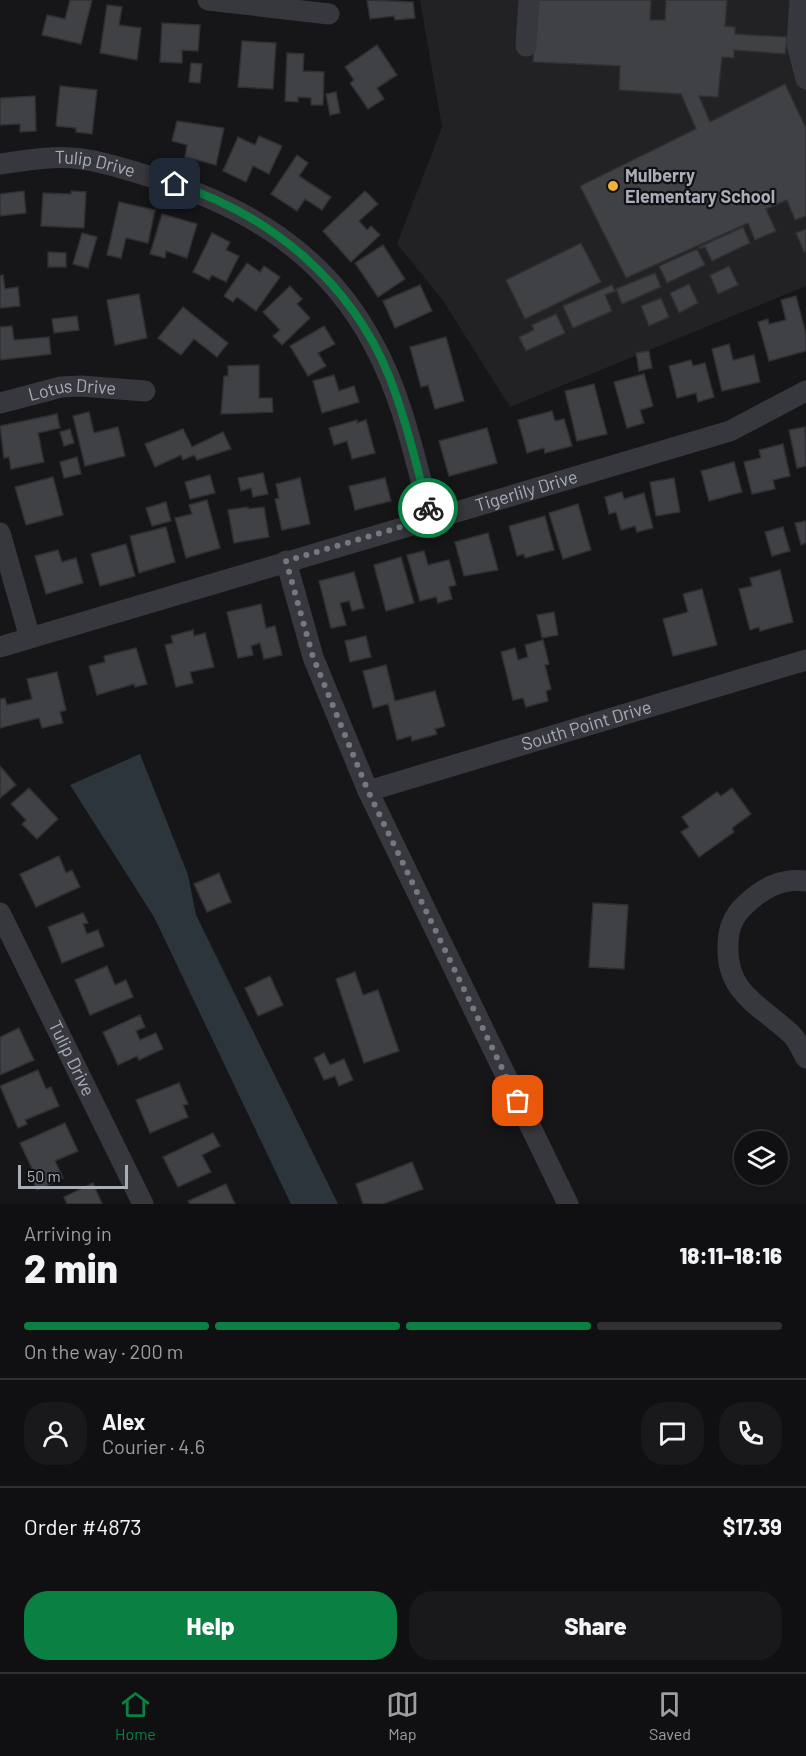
<!DOCTYPE html>
<meta charset="utf-8">
<style>
:root{--surface:#101012;--page:#19191b;--text:#f1f3f6;--muted:#9c9d9f;--line:#303032;--accent:#0b8043}
body{margin:0;font-family:Barlow,sans-serif;background:var(--page);color:var(--text);height:100vh;display:flex;flex-direction:column;font-size:22px;white-space:nowrap}
*{box-sizing:border-box;margin:0}
p{font-size:20px;color:var(--muted)}
.icon{flex:none;width:33px;height:33px;fill:none;stroke:currentColor;stroke-width:2;stroke-linecap:round;stroke-linejoin:round}
.map{position:relative;height:1204px;overflow:hidden}
.side{display:flex;flex-direction:column;background:var(--surface);flex:1}
.side>*{flex:none}
.tools{position:absolute;left:734px;top:1131px;display:grid;gap:12px}
.tools a{display:grid;place-items:center;width:54px;height:54px;border-radius:50%;background:var(--surface);box-shadow:0 2px 4px #0004,0 0 0 2px var(--line);font-size:30px}
.scale{position:absolute;left:18px;bottom:15px;width:110px;box-sizing:border-box;padding-left:6px;border:3px solid #a8adb8;border-top:0;font-size:16px;line-height:21px;white-space:nowrap;color:#a8adb8;-webkit-text-stroke:4px #111113;paint-order:stroke}
.pin{position:absolute;display:grid;place-items:center;width:51px;height:51px;color:#fff;margin:-26px;border-radius:12px;box-shadow:0 3px 9px #0006}
.courier{position:absolute;display:grid;place-items:center;width:60px;height:60px;margin:-30px;border:4px solid #0b8043;border-radius:50%;background:#fff;color:#222;box-shadow:0 2px 8px #0007}
.overview em{font-style:normal;font-weight:800}
.overview div{display:flex;flex-direction:column-reverse}
.overview{display:flex;align-items:center;justify-content:space-between;height:102px;padding:0 24px}
h1{font-size:39px;font-weight:800;line-height:45px}
.bar{display:grid;grid-template-columns:repeat(4,1fr);gap:9px 6px;align-content:center;height:72px;padding:0 24px}
.bar i{height:8px;border-radius:4px;background:var(--line)}
.bar .on{background:var(--accent)}
.bar p{grid-column:span 4}
.line{display:flex;align-items:center;gap:15px;padding:0 24px;border-top:2px solid var(--line)}
.line div{flex:1}
.round{display:grid;place-items:center;flex:none;width:63px;height:63px;border-radius:24px;background:var(--page)}
.primary-button{display:flex;gap:12px;margin-top:auto;padding:12px 24px}
.primary-button a{flex:1;height:69px;border-radius:24px;background:var(--accent);color:#fff;font-size:24px;font-weight:800;line-height:69px;text-align:center}
.primary-button a+a{background:var(--page);color:var(--text)}
.menu{display:flex;justify-content:space-around;align-items:center;height:84px;border-top:2px solid var(--line);background:var(--surface);font-size:16px;color:var(--muted)}
.menu a{display:grid;justify-items:center;gap:3px}
.menu .on{color:var(--accent)}
.map>svg:first-child{display:block}
.built{fill:#222225}
.water{fill:#2c353c}
.building{fill:#404145;stroke:#303034;stroke-width:1.5}
.lines{fill:none;stroke-linecap:round;stroke-linejoin:round}
.minor{stroke:#37383d;stroke-width:21}
.done{stroke:#757880;stroke-width:6;stroke-dasharray:0 10.8}
.route{stroke:#0b8043;stroke-width:8}
.poi-dot{fill:#f2b134;stroke:#111113;stroke-width:2}
.labels{text-anchor:middle;stroke-width:4.5;stroke-linejoin:round;paint-order:stroke}
.street-label{font-size:18px;fill:#a8adb8;stroke:#111113}
.poi-label{font-size:18px;font-weight:bold;fill:#a8adb8;stroke:#111113;text-anchor:start}
</style>
<div class="map">
<svg width="806" height="1204" viewBox="0 0 806 1204">
<rect width="100%" height="100%" fill="#161618"/>
<!-- built -->
<polygon class="built" points="420,0 806,0 806,286 510,407 442,299 397,244 442,127"/>
<!-- water -->
<polygon class="water" points="140,754 188,875 196,915 338,1204 291,1204 154,917 70,785"/>
<!-- building -->
<g class="building">
<polygon points="70,0 92,0 81,44 42,35 47,15 65,19"/>
<polygon points="367,0 413,2 415,18 395,20 394,16 370,19"/>
<polygon points="537,0 651,0 650,20 665,20 666,0 727,0 725,26 735,27 735,34 787,37 785,54 734,50 734,58 722,57 718,97 699,96 710,122 785,84 806,128 806,216 795,220 787,200 766,209 776,231 755,240 748,223 626,278 580,186 696,129 681,94 619,90 620,66 533,62"/>
<polygon points="107,5 122,7 119,25 141,28 137,60 100,53"/>
<polygon points="162,23 200,25 198,51 182,50 182,63 160,62"/>
<polygon points="242,41 276,43 273,89 238,87"/>
<polygon points="377,45 397,75 377,88 384,99 368,109 350,83 354,80 345,67"/>
<polygon points="287,53 304,54 303,71 324,72 323,105 311,105 311,98 298,97 298,102 285,101"/>
<polygon points="191,63 202,64 200,83 189,82"/>
<polygon points="60,86 97,90 92,134 76,132 76,128 56,126"/>
<polygon points="336,92 340,113 330,115 326,94"/>
<polygon points="35,96 36,131 20,132 20,124 0,125 0,98"/>
<polygon points="177,121 224,128 216,165 185,157 187,145 172,141"/>
<polygon points="259,136 282,146 269,174 253,166 246,182 223,171 238,137 255,145"/>
<polygon points="297,155 308,163 299,176 331,197 322,210 305,199 297,211 271,194"/>
<polygon points="24,191 26,213 0,216 0,194"/>
<polygon points="71,191 86,192 84,228 41,226 43,193 71,194"/>
<polygon points="365,191 378,204 359,221 367,230 371,226 380,235 351,262 323,231"/>
<polygon points="119,202 155,210 148,243 126,238 121,258 107,255"/>
<polygon points="162,214 197,224 187,258 166,251 165,258 150,254"/>
<polygon points="743,227 750,243 712,261 705,247 700,249 699,247"/>
<polygon points="806,229 806,251 804,252 796,233"/>
<polygon points="82,233 97,237 88,268 73,264"/>
<polygon points="212,233 230,242 226,250 239,256 226,282 212,275 209,280 193,272"/>
<polygon points="581,243 601,282 525,319 506,280"/>
<polygon points="383,245 405,279 378,297 355,263"/>
<polygon points="697,249 705,265 667,283 659,266"/>
<polygon points="48,252 66,253 66,267 48,267"/>
<polygon points="247,263 260,272 264,266 280,277 256,311 237,297 233,302 224,296"/>
<polygon points="729,266 738,285 718,294 710,275"/>
<polygon points="655,273 661,287 622,304 616,289"/>
<polygon points="3,275 5,289 18,287 20,306 0,308 0,276"/>
<polygon points="689,284 698,303 679,313 670,293"/>
<polygon points="420,285 432,311 395,328 383,301"/>
<polygon points="612,285 615,291 605,295 612,311 573,328 563,306"/>
<polygon points="290,286 302,299 297,304 310,318 282,345 273,336 280,330 263,312"/>
<polygon points="139,294 147,338 115,345 107,300"/>
<polygon points="796,296 806,334 806,351 769,361 758,322 768,319 769,324 786,320 781,300"/>
<polygon points="661,298 669,317 649,326 641,306"/>
<polygon points="183,307 228,343 217,357 194,339 181,355 158,338"/>
<polygon points="556,314 565,333 526,351 519,337 534,330 532,325"/>
<polygon points="77,316 79,330 54,333 52,319"/>
<polygon points="12,326 14,340 49,337 51,354 0,360 0,327"/>
<polygon points="324,326 335,344 318,353 326,366 308,376 290,346"/>
<polygon points="446,337 464,401 435,409 428,385 421,387 410,347"/>
<polygon points="729,344 733,360 754,355 760,382 722,391 712,349"/>
<polygon points="649,351 652,368 639,371 636,353"/>
<polygon points="691,360 693,366 705,363 714,397 698,402 696,393 677,398 669,366"/>
<polygon points="259,365 259,398 272,398 273,412 221,414 224,376 228,376 228,366"/>
<polygon points="644,374 653,406 640,410 644,423 627,428 614,382"/>
<polygon points="334,375 339,391 354,386 359,402 322,413 313,381"/>
<polygon points="594,384 607,434 577,441 565,391"/>
<polygon points="552,411 555,421 564,419 572,446 545,453 544,448 527,453 518,420"/>
<polygon points="89,412 94,433 118,427 125,456 85,466 73,416"/>
<polygon points="57,414 60,428 38,433 44,462 11,469 9,457 4,458 0,426"/>
<polygon points="357,420 357,423 366,420 375,453 352,459 347,441 334,445 329,428"/>
<polygon points="805,427 806,466 797,468 789,430"/>
<polygon points="487,428 497,463 449,476 439,441"/>
<polygon points="70,429 74,443 64,446 60,432"/>
<polygon points="183,429 192,447 223,432 231,449 197,460 194,455 183,460 181,455 155,467 145,444"/>
<polygon points="783,444 790,476 773,480 775,489 752,494 744,462 761,458 759,450"/>
<polygon points="77,457 81,474 64,478 60,462"/>
<polygon points="734,462 742,492 709,501 701,471"/>
<polygon points="263,473 268,494 253,497 251,488 241,491 238,478"/>
<polygon points="210,475 215,493 190,499 185,482"/>
<polygon points="53,477 63,515 26,525 15,487"/>
<polygon points="300,478 310,524 282,530 275,499 279,498 276,484"/>
<polygon points="385,478 391,501 355,510 349,486"/>
<polygon points="674,478 680,512 656,516 650,482"/>
<polygon points="622,492 624,499 644,493 653,528 637,532 635,526 621,530 616,512 609,514 605,497"/>
<polygon points="207,500 220,548 186,558 175,518 192,514 189,505"/>
<polygon points="166,502 171,521 152,526 146,508"/>
<polygon points="578,504 591,550 563,559 549,513"/>
<polygon points="248,507 248,509 264,507 269,537 234,543 228,510"/>
<polygon points="545,516 554,550 525,558 524,554 517,556 509,526"/>
<polygon points="806,521 806,543 801,545 795,523"/>
<polygon points="166,527 175,562 139,573 130,536"/>
<polygon points="783,527 790,551 772,556 765,532"/>
<polygon points="488,533 498,570 464,576 455,542"/>
<polygon points="126,544 135,576 100,586 91,554"/>
<polygon points="58,550 62,562 76,558 83,583 46,594 35,556"/>
<polygon points="424,551 428,565 449,560 456,585 449,587 452,599 438,603 436,597 420,601 407,555"/>
<polygon points="401,557 414,603 386,611 374,565"/>
<polygon points="780,570 793,622 760,631 759,627 750,630 739,589 752,586 750,578"/>
<polygon points="354,572 364,608 352,611 349,601 340,603 346,625 331,628 319,581"/>
<polygon points="702,589 717,645 673,656 663,619 688,612 683,594"/>
<polygon points="261,604 266,628 275,626 282,655 264,659 260,643 251,646 253,655 238,658 227,612"/>
<polygon points="554,612 558,635 542,638 537,615"/>
<polygon points="193,630 194,636 205,633 214,667 190,672 193,683 176,687 165,645 173,643 171,636"/>
<polygon points="366,636 371,657 350,662 345,641"/>
<polygon points="543,640 549,664 545,665 551,689 546,691 548,701 526,707 523,698 513,700 501,652 515,648 518,660 528,657 525,645"/>
<polygon points="136,648 147,684 135,687 134,684 97,695 89,666 105,662 104,656"/>
<polygon points="386,665 395,701 435,691 445,726 435,729 437,734 412,741 411,736 397,740 388,704 373,708 363,671"/>
<polygon points="57,672 66,710 60,712 63,723 42,728 39,718 0,728 0,699 5,698 7,705 32,699 27,679"/>
<polygon points="0,766 16,785 0,798"/>
<polygon points="29,788 58,819 37,839 22,824 26,820 11,804"/>
<polygon points="732,788 751,814 732,828 734,832 699,857 681,832 689,827 682,817 717,792 721,796"/>
<polygon points="59,856 66,873 72,870 80,887 36,907 20,874"/>
<polygon points="219,873 231,902 207,912 194,884"/>
<polygon points="593,903 628,905 624,969 589,967"/>
<polygon points="83,913 88,923 83,924 87,934 98,930 104,946 62,963 48,927"/>
<polygon points="107,966 115,985 126,980 133,997 90,1015 75,980"/>
<polygon points="355,972 363,995 378,990 399,1051 364,1063 336,979"/>
<polygon points="270,976 283,1005 258,1016 245,988"/>
<polygon points="140,1015 145,1027 136,1031 140,1040 156,1033 163,1049 139,1060 137,1056 118,1065 103,1032"/>
<polygon points="19,1028 34,1060 0,1075 0,1037"/>
<polygon points="324,1053 330,1065 344,1059 353,1080 339,1086 335,1076 324,1080 314,1058"/>
<polygon points="38,1070 46,1089 51,1087 59,1106 25,1120 27,1124 18,1128 0,1086"/>
<polygon points="179,1083 188,1104 183,1105 188,1117 150,1133 136,1100"/>
<polygon points="65,1123 78,1151 55,1161 63,1178 37,1190 31,1177 35,1175 20,1143"/>
<polygon points="213,1133 220,1146 202,1155 211,1172 178,1187 163,1157"/>
<polygon points="412,1162 423,1189 383,1204 363,1204 356,1184"/>
<polygon points="93,1183 102,1204 67,1204 64,1197"/>
<polygon points="226,1184 235,1204 190,1204 188,1201"/>
</g>
<g class="lines">
<!-- minor -->
<g class="minor">
<polyline points="208,0 329,14"/>
<polyline points="800,0 797,44 806,79"/>
<polyline points="526,46 529,0"/>
<path id="s1" d="M 0,164 C 27,160 54,155 82,159 C 104,162 126,169 148,176 C 245,205 325,252 374,345 C 403,398 415,460 431,518"/>
<path id="s2" d="M 0,403 L 61,387 L 81,386 L 145,391"/>
<polyline points="0,533 30,638"/>
<polyline points="286,561 313,657 368,791 568,1204"/>
<path id="s3" d="M 0,647 L 730,431 L 806,391"/>
<path id="s4" d="M 368,791 L 806,660"/>
<path d="M 806,881 C 781,878 763,888 745,905 C 732,917 728,930 728,946 C 726,994 762,1006 792,1035 C 798,1041 802,1051 806,1058"/>
<path id="s5" d="M 0,913 L 143,1204"/>
</g>
</g>
<g class="lines">
<!-- done -->
<polyline class="done" points="428,508 431,518 286,561 313,657 368,791 518,1101"/>
<!-- route -->
<path class="route" d="M 175,184 C 271,215 351,282 389,376 C 406,419 416,464 428,508"/>
</g>
<!-- markers -->
<circle class="poi-dot" cx="613" cy="186" r="6"/>
<g class="labels">
<!-- street labels -->
<g class="street-label">
<text dy="6" stroke="none"><textPath href="#s1" startOffset="96">Tulip Drive</textPath></text>
<text dy="6" stroke="none"><textPath href="#s2" startOffset="74">Lotus Drive</textPath></text>
<text dy="6" stroke="none"><textPath href="#s3" startOffset="549">Tigerlily Drive</textPath></text>
<text dy="6" stroke="none"><textPath href="#s4" startOffset="228">South Point Drive</textPath></text>
<text dy="6" stroke="none"><textPath href="#s5" startOffset="162">Tulip Drive</textPath></text>
</g>
<!-- poi labels -->
<g class="poi-label">
<text x="625" y="182">Mulberry<tspan x="625" dy="21">Elementary School</tspan></text>
</g>
</g>
</svg>
<div class="tools">
<a><svg class="icon" aria-label="layers" viewBox="0 0 24 24"><path d="M12 4l9 5-9 5-9-5zM3 14l9 5 9-5"/></svg></a>
</div>
<div class="scale">50 m</div>
<div class="pin" style="left:518px;top:1101px;background:#ea580c"><svg class="icon" aria-label="bag" viewBox="0 0 24 24"><path d="M5 8h14l-1 12H6zM9 8a3 3 0 0 1 6 0"/></svg></div>
<div class="pin" style="left:175px;top:184px;background:#1f2937"><svg class="icon" aria-label="home" viewBox="0 0 24 24"><path d="M3 11l9-7 9 7M6 9v11h12V9"/></svg></div>
<div class="courier" style="left:428px;top:508px"><svg class="icon" aria-label="bike" viewBox="0 0 24 24"><circle cx="6" cy="16" r="4"/><circle cx="18" cy="16" r="4"/><path d="M6 16l4-8h5l3 8M10 8l3 8H6M13 5h3"/></svg></div>
</div>
<section class="side">
<div class="overview"><div><h1>2 min</h1><p>Arriving in</p></div><em>18:11–18:16</em></div>
<div class="bar"><i class="on"></i><i class="on"></i><i class="on"></i><i></i><p>On the way · 200 m</p></div>
<div class="line" style="height:108px"><a class="round"><svg class="icon" aria-label="person" viewBox="0 0 24 24"><circle cx="12" cy="8" r="4"/><path d="M4 21q1-7 8-7t8 7"/></svg></a><div><b>Alex</b><p>Courier · 4.6</p></div><a class="round"><svg class="icon" aria-label="chat" viewBox="0 0 24 24"><path d="M4 5h16v11H9l-5 4z"/></svg></a><a class="round"><svg class="icon" aria-label="phone" viewBox="0 0 24 24"><path d="M5 4h4l2 5-3 2q2 4 5 5l2-3 5 2v4C11 20 4 13 5 4z"/></svg></a></div>
<div class="line" style="height:78px"><div>Order #4873</div><b>$17.39</b></div>
<div class="primary-button"><a>Help</a><a>Share</a></div>
</section>
<nav class="menu">
<a class="on"><svg class="icon" aria-label="home" viewBox="0 0 24 24"><path d="M3 11l9-7 9 7M6 9v11h12V9"/></svg>Home</a>
<a><svg class="icon" aria-label="map" viewBox="0 0 24 24"><path d="M3 6l6-2 6 2 6-2v14l-6 2-6-2-6 2zM9 4v14M15 6v14"/></svg>Map</a>
<a><svg class="icon" aria-label="saved" viewBox="0 0 24 24"><path d="M7 4h10v16l-5-4-5 4z"/></svg>Saved</a>
</nav>
